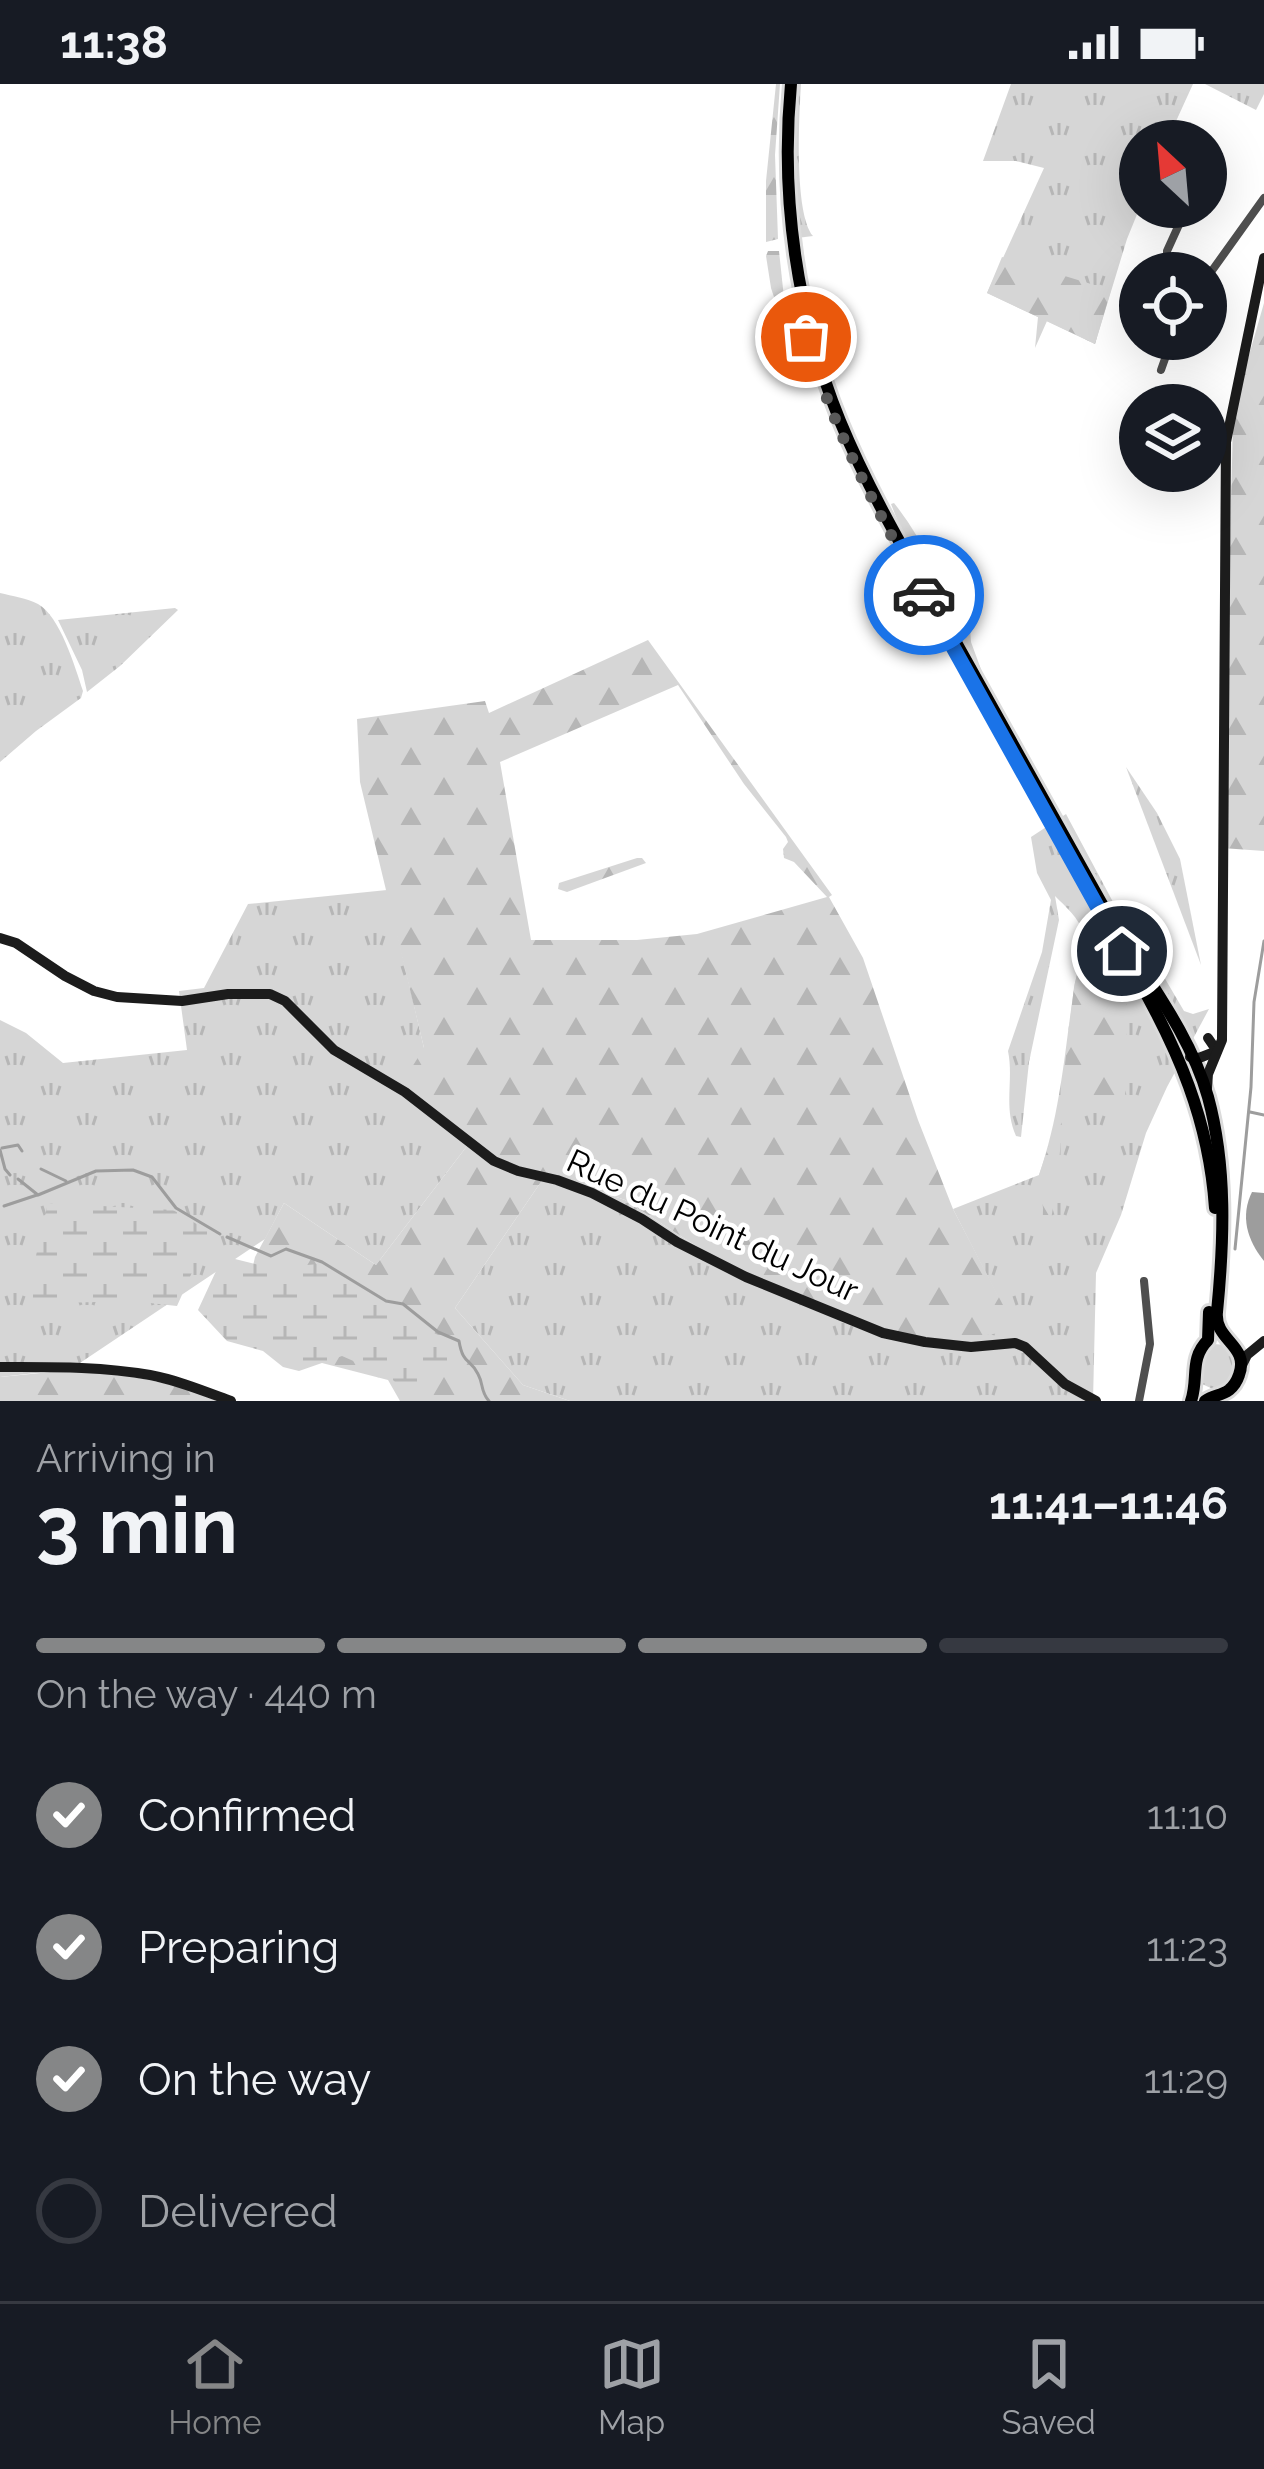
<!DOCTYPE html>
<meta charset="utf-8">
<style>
:root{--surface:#171b24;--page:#242831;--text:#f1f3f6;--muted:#9ea1a6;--line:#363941;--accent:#858687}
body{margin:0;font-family:Raleway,sans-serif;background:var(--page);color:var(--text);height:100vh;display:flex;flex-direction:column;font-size:45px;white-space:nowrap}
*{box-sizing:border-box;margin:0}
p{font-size:39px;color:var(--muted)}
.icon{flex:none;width:66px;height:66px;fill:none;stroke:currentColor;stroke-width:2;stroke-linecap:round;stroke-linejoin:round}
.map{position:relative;height:1317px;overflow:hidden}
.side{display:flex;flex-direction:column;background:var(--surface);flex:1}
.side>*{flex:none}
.needle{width:78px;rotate:334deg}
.fabs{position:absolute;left:1119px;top:36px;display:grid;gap:24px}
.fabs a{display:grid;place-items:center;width:108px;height:108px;border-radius:50%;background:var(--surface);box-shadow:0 12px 48px #0002;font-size:60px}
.pin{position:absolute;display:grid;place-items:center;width:102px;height:102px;color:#fff;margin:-51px;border:6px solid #fff;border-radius:50%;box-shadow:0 3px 12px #0007}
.courier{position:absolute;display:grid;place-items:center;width:120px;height:120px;margin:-60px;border:9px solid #1a73e8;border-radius:50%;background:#fff;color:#222;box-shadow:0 3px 15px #0007}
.head em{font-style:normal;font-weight:700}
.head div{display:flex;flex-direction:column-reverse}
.head{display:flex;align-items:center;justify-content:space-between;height:204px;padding:0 36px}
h1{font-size:78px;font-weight:700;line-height:90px}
.bar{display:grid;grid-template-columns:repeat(4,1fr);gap:18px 12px;align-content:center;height:144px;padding:0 36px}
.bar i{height:15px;border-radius:9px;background:var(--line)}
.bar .active{background:var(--accent)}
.bar p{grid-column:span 4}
ol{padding:0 36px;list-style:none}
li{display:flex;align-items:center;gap:36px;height:132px}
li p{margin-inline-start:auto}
li .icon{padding:12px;border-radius:50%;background:var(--accent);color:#fff;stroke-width:4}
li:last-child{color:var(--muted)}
li i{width:66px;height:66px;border:6px solid var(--line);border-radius:50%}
.status{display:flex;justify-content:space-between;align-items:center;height:84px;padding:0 60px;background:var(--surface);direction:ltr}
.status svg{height:33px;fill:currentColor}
.tabs{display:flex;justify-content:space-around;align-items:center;height:168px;border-top:3px solid var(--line);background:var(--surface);font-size:33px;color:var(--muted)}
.tabs a{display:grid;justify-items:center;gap:6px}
.tabs .active{color:var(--accent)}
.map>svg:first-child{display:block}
.grass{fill:url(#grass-tufts)}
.forest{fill:url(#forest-firs);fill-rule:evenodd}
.wetland{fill:url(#wetland-marsh)}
.water{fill:#9d9d9d}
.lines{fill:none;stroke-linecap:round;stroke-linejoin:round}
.stream{stroke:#9d9d9d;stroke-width:3}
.primary-casing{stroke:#dbdbdb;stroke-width:18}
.street{stroke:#4f4f4f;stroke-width:8}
.secondary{stroke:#1c1c1c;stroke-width:10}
.primary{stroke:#000;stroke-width:12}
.done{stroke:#595959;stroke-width:12;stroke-dasharray:0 21.6}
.route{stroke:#1a73e8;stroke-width:15}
.labels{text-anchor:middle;stroke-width:9;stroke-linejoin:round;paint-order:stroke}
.street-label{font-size:33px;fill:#000;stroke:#fff}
</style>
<div class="status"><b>11:38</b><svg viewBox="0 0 49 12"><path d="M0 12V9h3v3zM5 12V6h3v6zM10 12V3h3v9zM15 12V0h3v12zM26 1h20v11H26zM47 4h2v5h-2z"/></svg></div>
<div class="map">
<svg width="1264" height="1317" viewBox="0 0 1264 1317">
<defs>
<pattern id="grass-tufts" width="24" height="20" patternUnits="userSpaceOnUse" patternTransform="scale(3)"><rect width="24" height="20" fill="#d6d6d6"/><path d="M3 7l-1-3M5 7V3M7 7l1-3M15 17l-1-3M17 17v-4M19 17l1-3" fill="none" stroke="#b6b6b6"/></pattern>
<pattern id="forest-firs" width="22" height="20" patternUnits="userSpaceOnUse" patternTransform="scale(3)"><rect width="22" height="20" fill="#d6d6d6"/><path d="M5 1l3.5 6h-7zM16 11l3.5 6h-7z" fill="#b6b6b6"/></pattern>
<pattern id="wetland-marsh" width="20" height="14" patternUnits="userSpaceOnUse" patternTransform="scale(3)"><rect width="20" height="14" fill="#d6d6d6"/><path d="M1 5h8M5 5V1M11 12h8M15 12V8" fill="none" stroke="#b6b6b6"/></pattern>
</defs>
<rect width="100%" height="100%" fill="#fff"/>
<!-- grass -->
<g class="grass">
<path d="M 795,0 L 801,0 C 799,32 794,129 813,152 L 797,154 L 792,62 Z"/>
<polygon points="1011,0 1193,0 1167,57 1140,57 1140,123 1127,155 1095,260 987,209 1044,84 1016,77 983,77"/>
<polygon points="1205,0 1264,0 1264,10 1256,26"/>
<path d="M 894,419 C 924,456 943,504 970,544 L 971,558 L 982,588 L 898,438 L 891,420 Z"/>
<path d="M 0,509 C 12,512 27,514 38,520 C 60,532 75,583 83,607 L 81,614 L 36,647 L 0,678 Z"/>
<polygon points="175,524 178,526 120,582 87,608 82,586 58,536"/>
<polygon points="1126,683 1157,729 1180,775 1201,881"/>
<path d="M 1066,730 L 1128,846 L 1164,893 L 1184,927 L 1193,930 L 1209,925 L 1167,1003 L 1146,1049 L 1121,1131 L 1096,1189 L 1093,1317 L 570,1317 L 523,1301 L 455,1224 L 547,1089 L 625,1116 L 727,1182 L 1015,1246 L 953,1125 L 1039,1091 C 1061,1027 1064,971 1074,905 C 1076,889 1087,866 1083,849 C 1080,835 1065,822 1055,812 L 1059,836 L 1029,978 L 1021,1053 L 1016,1052 C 1003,1023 1014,996 1008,967 L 1042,868 L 1051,816 L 1037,789 L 1031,753 Z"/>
<polygon points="387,806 424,964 467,1062 376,1181 284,1119 265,1155 71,1285 0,1293 0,936 26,949 63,979 187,966 179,907 204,904 248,820"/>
<polygon points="1213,1260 1227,1261 1238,1281 1228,1302 1215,1306 1202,1300 1198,1292 1206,1264"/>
</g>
<!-- forest -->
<g class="forest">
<polygon points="776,0 780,0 775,71 778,155 766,158 766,97"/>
<polygon points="768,167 779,167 787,242 784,243 771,204 766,172"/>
<polygon points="1002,173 1111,206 1095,260 1047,237 1035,264 1038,233 987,209"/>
<polygon points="1264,219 1264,767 1222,764 1233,341 1237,313"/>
<path d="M 648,556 L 832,811 L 829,813 L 863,874 L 918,1036 L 953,1125 L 1016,1246 L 947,1258 L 893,1247 L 727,1182 L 625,1116 L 547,1089 L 455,1224 L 523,1301 L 570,1317 L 400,1317 L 388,1296 L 236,1257 L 255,1173 L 284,1119 L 376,1181 L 467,1062 L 402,999 L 424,964 L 360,698 L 357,635 L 485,617 L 489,629 ZM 678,601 L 744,700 L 786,753 L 788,758 L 783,765 L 784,774 L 794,778 L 827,813 L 697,850 L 637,856 L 531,856 L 500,678 Z"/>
<polygon points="637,774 642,774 646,779 567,808 558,805 559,799"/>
<path d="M 1081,873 L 1127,912 L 1125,1018 L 1066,1019 C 1060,1034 1062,1051 1060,1067 C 1057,1105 1050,1144 1042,1181 L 1043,1124 L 1039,1091 L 1053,1049 L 1062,1006 L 1074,903 Z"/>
<path d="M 71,1286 C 122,1290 169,1296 217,1317 L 0,1317 L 0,1293 Z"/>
</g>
<!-- wetland -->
<g class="wetland">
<polygon points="48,1119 173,1126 210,1148 177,1222 131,1217 25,1220"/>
<polygon points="223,1172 271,1184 319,1180 383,1221 402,1223 434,1249 453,1258 458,1270 459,1283 420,1300 409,1312 390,1293 342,1272 299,1287 283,1283 263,1267 227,1257 198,1226"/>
</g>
<!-- water -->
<path class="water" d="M 1252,1108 L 1264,1109 L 1264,1177 C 1247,1156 1240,1132 1252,1108 Z"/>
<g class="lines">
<!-- stream -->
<g class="stream">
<polyline points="1250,1028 1264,1031"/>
<polyline points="2,1064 18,1061 22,1067"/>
<polyline points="0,1066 5,1085 10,1091"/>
<polyline points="41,1085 66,1097"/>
<polyline points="18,1095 38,1111 96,1087 133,1086 152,1093 176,1124 220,1150"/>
<polyline points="4,1122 37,1111"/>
<path d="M 227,1153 L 271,1172 L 286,1165 L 322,1178 L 386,1217 L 403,1220 L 438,1248 L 459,1257 C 463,1281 470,1274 478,1290 C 484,1301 480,1307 489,1317"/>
<polyline points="1235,1165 1251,1003 1254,918 1264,857"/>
</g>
<!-- primary casing -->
<g class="primary-casing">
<g id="primary">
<path d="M 791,0 C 780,114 797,231 840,337 C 870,410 911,478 949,546 C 1002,641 1055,736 1108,831 C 1142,890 1189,946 1208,1013 C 1227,1083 1224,1157 1217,1228 C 1214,1257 1250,1261 1239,1291 C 1237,1297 1234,1302 1229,1306 C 1221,1312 1213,1311 1205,1317"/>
<path d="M 1135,890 C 1178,965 1209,1036 1215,1124"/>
<path d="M 1191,1317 C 1199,1294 1189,1275 1208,1256 L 1209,1228"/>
</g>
</g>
<!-- street -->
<g class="street">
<polyline points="1187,123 1167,167 1167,172 1180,181 1211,187"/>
<polyline points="1206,195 1264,114"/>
<polyline points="1161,286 1172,255"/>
<polyline points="1139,1317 1150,1260 1144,1197"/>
</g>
<!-- secondary -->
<g class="secondary">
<polyline points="0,854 16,859 65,892 94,907 117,913 182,917 228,910 270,910 285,917 334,966 405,1008 494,1077 518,1087 557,1096 592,1109 642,1135 677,1158 746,1193 883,1249 925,1258 971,1263 1015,1259 1025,1263 1065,1300 1096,1317"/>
<polyline points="1190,973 1199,974 1217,967 1208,954"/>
<polyline points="1207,1004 1208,990 1222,956 1226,358 1264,174"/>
<path d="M 0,1283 C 50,1283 100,1282 150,1291 C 177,1296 204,1307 231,1317"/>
<polyline points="1241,1283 1247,1271 1264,1257"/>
</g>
<!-- primary -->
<use href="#primary" class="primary"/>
</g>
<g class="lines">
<!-- done -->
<path class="done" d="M 806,253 C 833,345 877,427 924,511"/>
<!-- route -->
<polyline class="route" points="924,511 1122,867"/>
</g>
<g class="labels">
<!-- street labels -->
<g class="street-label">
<text transform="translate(713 1141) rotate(25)" y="12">Rue du Point du Jour</text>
</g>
</g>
</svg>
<div class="fabs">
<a><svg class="needle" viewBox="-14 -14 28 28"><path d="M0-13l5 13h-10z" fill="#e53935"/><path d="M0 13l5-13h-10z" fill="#9ea1a6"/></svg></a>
<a><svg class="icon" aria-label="locate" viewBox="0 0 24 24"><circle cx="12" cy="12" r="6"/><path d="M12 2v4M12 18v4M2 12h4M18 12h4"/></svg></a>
<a><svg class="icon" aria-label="layers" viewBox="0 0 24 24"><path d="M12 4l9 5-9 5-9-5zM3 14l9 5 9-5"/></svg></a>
</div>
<div class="pin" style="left:806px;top:253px;background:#ea580c"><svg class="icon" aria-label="bag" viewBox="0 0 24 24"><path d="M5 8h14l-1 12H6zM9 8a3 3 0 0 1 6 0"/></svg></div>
<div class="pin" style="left:1122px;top:867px;background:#1f2937"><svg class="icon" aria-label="home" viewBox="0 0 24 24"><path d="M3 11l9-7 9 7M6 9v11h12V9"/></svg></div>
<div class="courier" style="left:924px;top:511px"><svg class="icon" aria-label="car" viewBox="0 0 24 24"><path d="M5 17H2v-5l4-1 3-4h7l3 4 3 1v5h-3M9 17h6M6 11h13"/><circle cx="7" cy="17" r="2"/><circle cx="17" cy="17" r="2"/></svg></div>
</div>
<section class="side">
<div class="head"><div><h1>3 min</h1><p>Arriving in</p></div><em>11:41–11:46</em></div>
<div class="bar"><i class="active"></i><i class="active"></i><i class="active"></i><i></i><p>On the way · 440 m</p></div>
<ol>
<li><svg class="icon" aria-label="check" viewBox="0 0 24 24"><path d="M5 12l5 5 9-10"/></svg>Confirmed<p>11:10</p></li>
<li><svg class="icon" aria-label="check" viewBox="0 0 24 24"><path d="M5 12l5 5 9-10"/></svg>Preparing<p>11:23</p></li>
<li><svg class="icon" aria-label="check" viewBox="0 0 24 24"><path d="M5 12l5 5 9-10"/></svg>On the way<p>11:29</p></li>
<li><i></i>Delivered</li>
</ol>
</section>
<nav class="tabs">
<a class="active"><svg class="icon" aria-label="home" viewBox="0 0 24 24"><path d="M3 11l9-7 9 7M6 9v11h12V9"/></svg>Home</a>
<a><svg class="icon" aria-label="map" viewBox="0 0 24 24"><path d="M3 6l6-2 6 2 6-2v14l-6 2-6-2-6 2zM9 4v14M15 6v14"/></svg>Map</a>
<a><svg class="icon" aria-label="saved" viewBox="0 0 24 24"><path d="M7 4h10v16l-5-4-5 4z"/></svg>Saved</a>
</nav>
